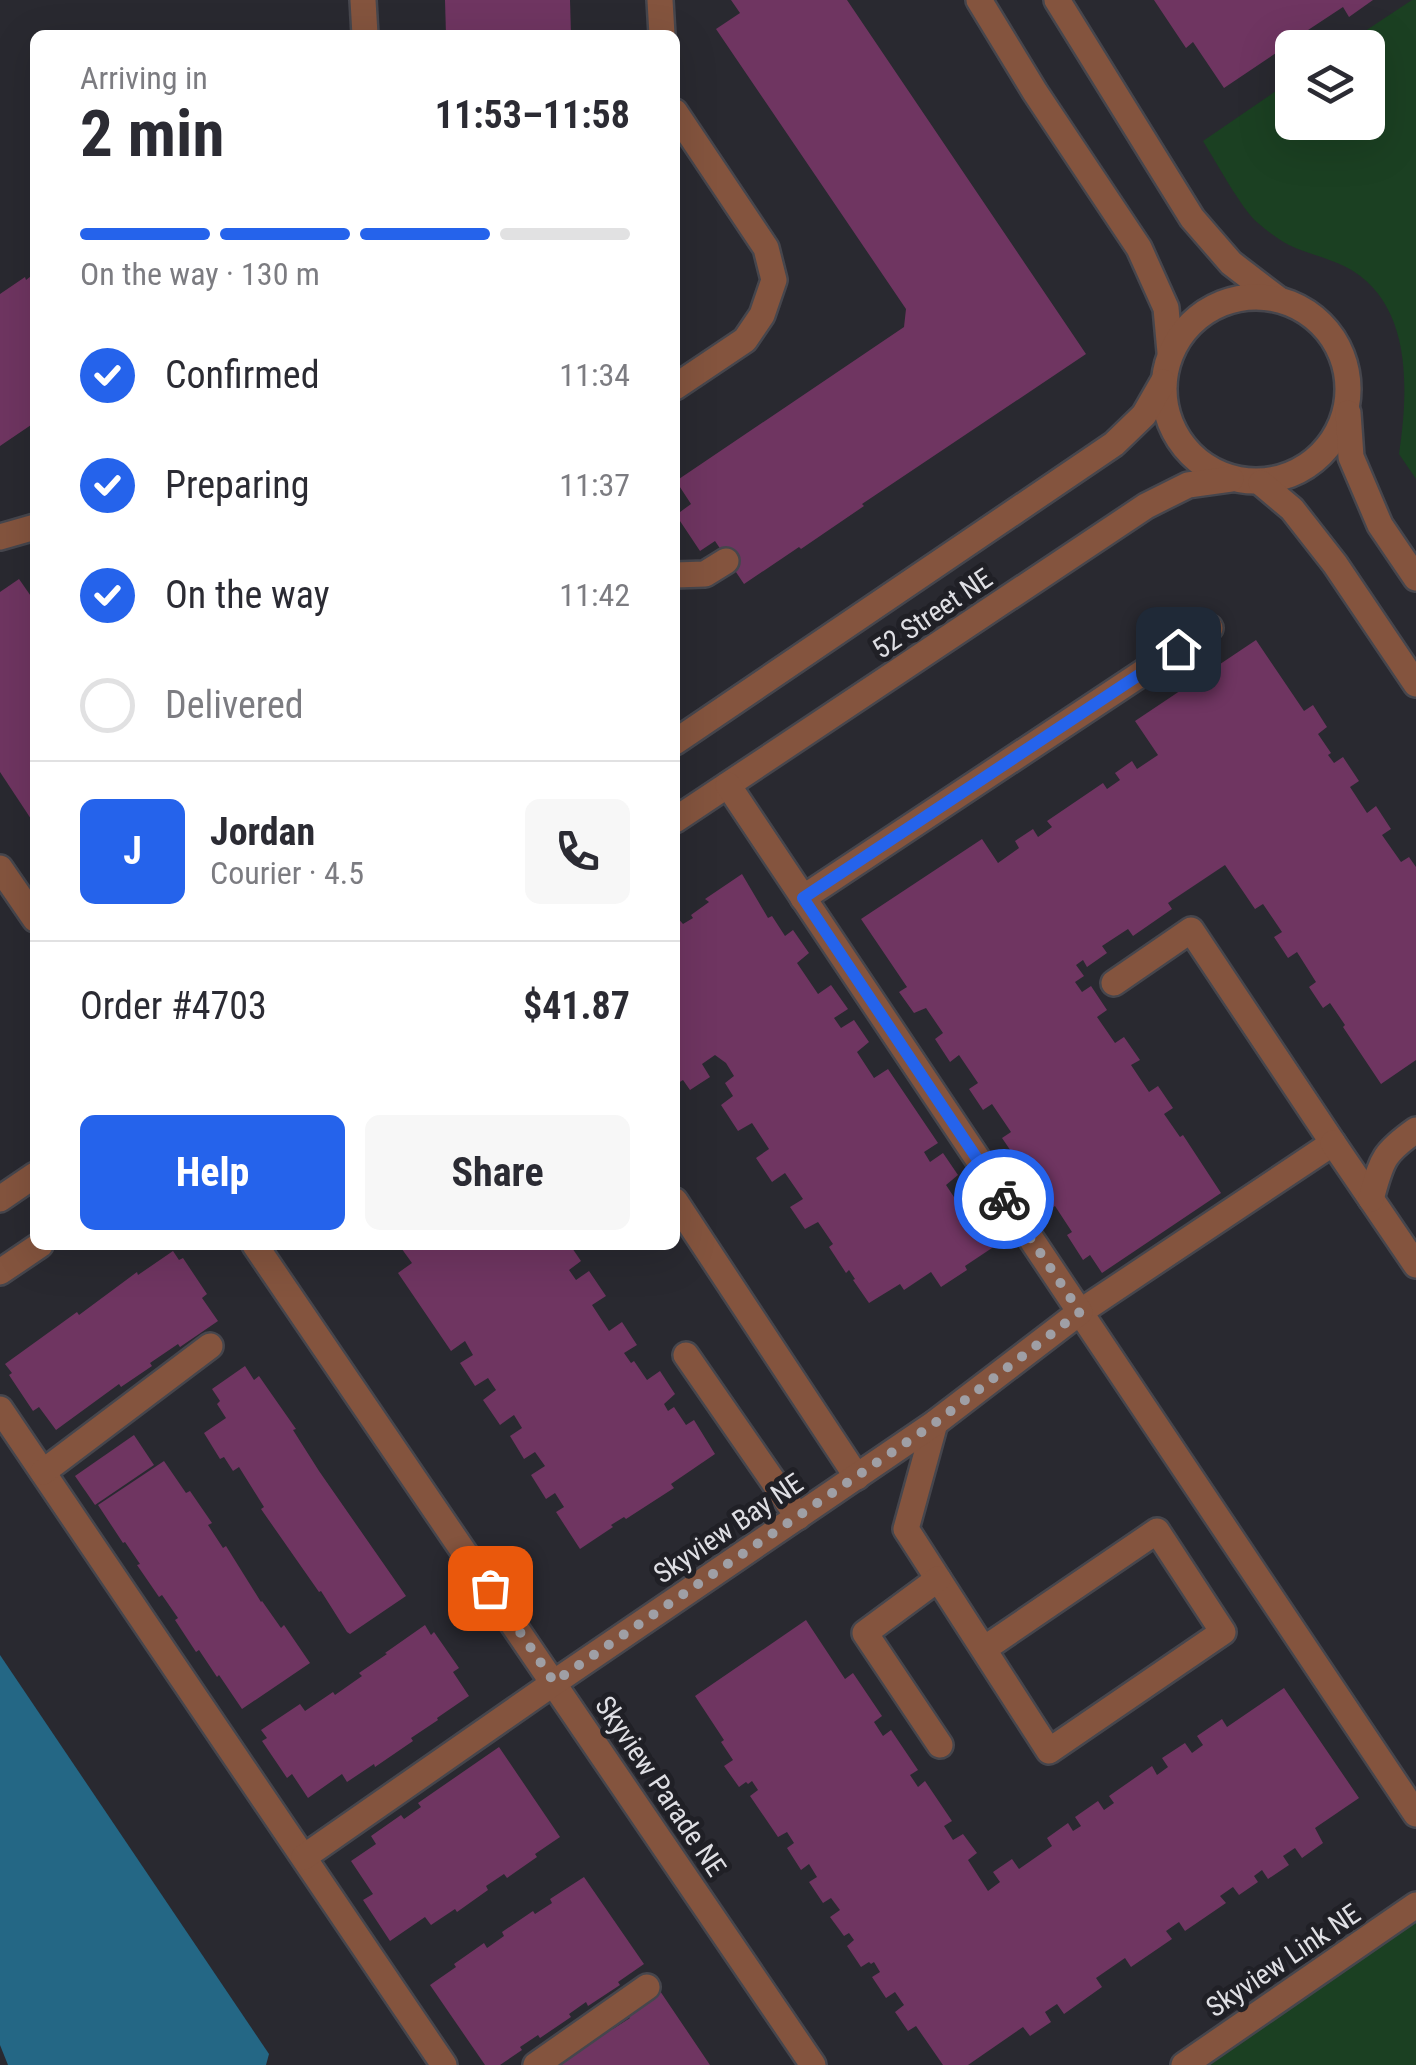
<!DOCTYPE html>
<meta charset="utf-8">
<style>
:root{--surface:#fff;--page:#f7f7f7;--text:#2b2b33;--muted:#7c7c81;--line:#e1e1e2;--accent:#2563eb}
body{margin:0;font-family:"Roboto Condensed",sans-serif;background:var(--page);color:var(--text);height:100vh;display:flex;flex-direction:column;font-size:38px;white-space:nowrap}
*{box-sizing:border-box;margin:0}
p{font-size:32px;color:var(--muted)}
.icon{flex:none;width:55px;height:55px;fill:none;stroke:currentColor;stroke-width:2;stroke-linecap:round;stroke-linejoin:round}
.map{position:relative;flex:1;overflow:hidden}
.side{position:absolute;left:30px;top:30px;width:650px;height:1220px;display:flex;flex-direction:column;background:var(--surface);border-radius:15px;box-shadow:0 10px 40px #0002}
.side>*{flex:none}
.tools{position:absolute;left:1275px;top:30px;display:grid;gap:20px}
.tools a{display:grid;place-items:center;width:110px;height:110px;border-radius:15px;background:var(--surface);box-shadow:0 10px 40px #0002;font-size:50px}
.pin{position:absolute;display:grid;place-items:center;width:85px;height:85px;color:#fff;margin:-42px;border-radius:20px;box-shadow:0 5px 15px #0006}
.courier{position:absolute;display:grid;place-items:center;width:100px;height:100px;margin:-50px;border:8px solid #2563eb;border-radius:50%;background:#fff;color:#222;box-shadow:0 2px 12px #0007}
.head em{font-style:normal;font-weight:700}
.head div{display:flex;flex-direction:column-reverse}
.head{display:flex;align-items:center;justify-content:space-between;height:170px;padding:0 50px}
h1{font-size:65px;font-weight:700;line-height:75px}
.bar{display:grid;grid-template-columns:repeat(4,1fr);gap:15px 10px;align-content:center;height:120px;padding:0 50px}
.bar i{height:12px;border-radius:8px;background:var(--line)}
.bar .active{background:var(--accent)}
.bar p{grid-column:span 4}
.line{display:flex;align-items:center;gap:25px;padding:0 50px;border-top:2px solid var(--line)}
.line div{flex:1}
.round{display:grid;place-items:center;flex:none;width:105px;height:105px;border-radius:15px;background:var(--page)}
ol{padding:0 50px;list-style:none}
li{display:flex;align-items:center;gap:30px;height:110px}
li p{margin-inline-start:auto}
li .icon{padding:10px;border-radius:50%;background:var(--accent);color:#fff;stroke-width:4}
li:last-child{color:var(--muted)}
li i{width:55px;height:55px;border:5px solid var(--line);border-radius:50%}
.button{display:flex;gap:20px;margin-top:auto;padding:20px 50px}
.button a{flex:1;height:115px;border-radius:15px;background:var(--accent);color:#fff;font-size:40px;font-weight:700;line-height:115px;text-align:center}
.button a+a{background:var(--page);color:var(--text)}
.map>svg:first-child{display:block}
.green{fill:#1b4022}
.water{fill:#246785}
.building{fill:#6f3561}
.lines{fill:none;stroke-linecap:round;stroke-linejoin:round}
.minor-casing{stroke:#46464d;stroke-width:30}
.minor{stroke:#84543e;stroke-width:25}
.done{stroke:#9f9fa5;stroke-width:10;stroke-dasharray:0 18}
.route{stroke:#2563eb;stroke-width:12}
.labels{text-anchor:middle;stroke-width:10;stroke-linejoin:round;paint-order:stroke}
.street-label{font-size:28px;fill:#dfdfe4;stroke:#202026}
</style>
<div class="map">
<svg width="1416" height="2065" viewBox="0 0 1416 2065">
<rect width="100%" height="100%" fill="#292930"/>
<!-- green -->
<g class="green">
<path d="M 1412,0 L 1416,0 L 1416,479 L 1399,454 C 1408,393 1413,309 1353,271 C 1334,259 1310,255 1289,245 C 1279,240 1267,231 1258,223 C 1242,210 1215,160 1203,141 L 1292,80 L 1292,122 L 1368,122 L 1368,48 L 1341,47 Z"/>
<polygon points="1416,1905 1416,2065 1192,2065"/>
</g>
<!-- water -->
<polygon class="water" points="0,1655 269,2054 266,2065 8,2065 0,2045"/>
<!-- building -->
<g class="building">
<polygon points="445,0 570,0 571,35 446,35"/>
<polygon points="731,0 847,0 1086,354 862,504 864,506 801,549 799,547 744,584 715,541 700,551 676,515 691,504 676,481 904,327 906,309 716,29 740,13"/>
<polygon points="1154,0 1373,0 1349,17 1343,7 1299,36 1302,40 1279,57 1276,53 1224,88 1193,42 1186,48"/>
<polygon points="35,273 35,431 31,425 0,446 0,294 25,277 26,280"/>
<polygon points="19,579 35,602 35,825 0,772 0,592"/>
<polygon points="1256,640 1304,711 1313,705 1327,727 1318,734 1331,753 1328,755 1334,763 1343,757 1359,781 1350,787 1367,813 1376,806 1391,829 1382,835 1401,862 1409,857 1416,867 1416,1060 1381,1084 1343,1027 1345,1025 1330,1003 1323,1008 1309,987 1316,982 1297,952 1288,958 1274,937 1282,932 1263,904 1255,909 1225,865 1168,903 1172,909 1133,936 1128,929 1102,946 1107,953 1087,967 1083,960 1076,965 1084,976 1075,982 1082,992 1091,986 1107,1010 1097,1017 1115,1043 1124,1037 1140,1060 1131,1065 1149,1092 1158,1086 1173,1108 1164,1114 1180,1137 1183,1135 1221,1193 1102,1273 1090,1255 1083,1260 1067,1235 1072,1232 1055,1206 1047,1211 1033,1190 1042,1184 1030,1165 1032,1163 1026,1154 1017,1160 1002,1138 1011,1132 992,1104 983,1110 969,1089 978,1083 959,1055 950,1062 935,1039 943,1033 926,1008 914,1013 899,992 907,987 861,919 982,839 998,863 1019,848 1015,841 1033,829 1038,837 1052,827 1047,821 1103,783 1107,789 1120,780 1115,773 1132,761 1137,769 1158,755 1135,721"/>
<polygon points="742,874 768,918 772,916 785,936 793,930 809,953 797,963 818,994 831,985 848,1009 834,1018 841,1028 854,1020 869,1042 857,1052 874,1078 888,1069 938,1143 924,1152 930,1162 943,1153 958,1175 946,1185 954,1197 968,1188 984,1211 981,1213 1001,1242 965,1266 967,1270 941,1287 931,1272 904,1290 900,1284 869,1303 853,1280 855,1279 849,1270 846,1273 829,1247 833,1244 818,1222 805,1229 790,1207 803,1199 785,1173 772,1182 756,1158 769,1149 752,1123 738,1131 721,1105 733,1096 725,1083 734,1076 726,1063 715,1055 702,1064 710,1077 690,1090 683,1080 675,1085 675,915 683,924 693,918 691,915 709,902 705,899"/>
<polygon points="399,1245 570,1245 581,1261 569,1270 576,1280 589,1271 606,1296 592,1305 609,1331 622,1322 637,1345 624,1353 631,1363 634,1361 647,1380 660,1371 675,1394 664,1404 668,1411 674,1407 686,1425 694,1420 715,1454 671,1484 674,1488 626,1519 624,1517 611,1525 613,1527 580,1549 556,1512 564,1507 555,1493 546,1499 531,1475 545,1466 535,1452 524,1459 510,1436 522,1428 514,1415 500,1425 483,1400 496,1390 488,1378 475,1386 460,1363 473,1355 465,1341 451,1351 398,1273 412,1263"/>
<polygon points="173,1251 179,1260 183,1258 207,1294 202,1298 218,1321 180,1347 178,1344 150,1363 152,1366 121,1387 119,1384 56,1430 39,1407 33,1411 9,1375 12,1373 5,1364 77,1312 79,1315 137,1272 138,1275"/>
<polygon points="245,1366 254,1380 259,1376 268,1389 296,1429 293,1430 319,1471 406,1596 350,1634 347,1632 321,1591 319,1592 261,1509 264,1507 239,1467 233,1471 224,1457 220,1459 204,1433 226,1418 217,1404 220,1401 212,1389"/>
<polygon points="134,1435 154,1465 95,1505 75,1476"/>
<polygon points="164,1461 186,1493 190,1491 212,1523 208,1525 223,1548 226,1546 261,1602 262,1601 281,1628 284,1625 310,1663 242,1709 219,1675 217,1677 199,1650 196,1652 175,1620 178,1618 162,1595 159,1597 137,1565 140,1564 125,1542 123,1543 98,1505"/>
<polygon points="806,1620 845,1679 853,1673 882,1716 874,1722 883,1736 891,1730 918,1770 910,1775 918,1787 925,1781 952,1821 944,1826 953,1840 963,1834 977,1853 968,1860 988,1891 1000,1882 993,1872 1012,1859 1019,1869 1052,1846 1047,1838 1068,1823 1073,1831 1081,1826 1075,1817 1098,1801 1104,1810 1114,1803 1109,1796 1152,1766 1157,1775 1168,1767 1162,1758 1185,1743 1192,1753 1203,1745 1197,1736 1222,1719 1227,1727 1284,1688 1359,1798 1315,1828 1323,1843 1302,1858 1295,1848 1283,1856 1289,1865 1268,1879 1262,1870 1254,1876 1258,1882 1239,1895 1233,1887 1220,1896 1226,1903 1185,1931 1179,1922 1166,1931 1172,1939 1131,1967 1125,1958 1096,1978 1102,1987 1064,2014 1057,2004 1045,2012 1051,2022 1030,2036 1023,2027 968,2065 943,2065 916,2026 908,2031 895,2012 904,2005 895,1992 886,1998 872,1977 880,1972 874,1962 871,1964 869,1962 861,1967 847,1946 854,1940 849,1933 844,1936 830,1917 840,1910 831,1898 823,1903 809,1882 817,1877 809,1864 801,1870 787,1848 794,1843 787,1832 778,1837 750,1796 758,1790 752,1781 748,1784 746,1782 739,1787 724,1766 733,1760 721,1742 724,1740 695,1696"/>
<polygon points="425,1625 431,1635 434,1632 459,1668 453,1672 469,1696 437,1718 438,1720 411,1738 413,1741 375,1767 374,1764 347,1782 342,1774 308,1798 292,1774 287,1778 262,1741 267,1738 261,1730 300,1704 305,1711 333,1692 335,1695 362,1676 359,1673 387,1654 385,1653"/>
<polygon points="499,1747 560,1837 535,1854 537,1857 507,1878 504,1874 486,1886 488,1890 457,1912 455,1909 431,1925 425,1917 390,1941 363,1900 373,1894 351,1861 376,1844 371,1836 401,1815 404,1819 421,1807 418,1803"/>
<polygon points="584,1877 644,1964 618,1982 620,1985 588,2006 586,2002 569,2014 571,2017 540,2038 538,2035 520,2047 522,2050 500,2065 485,2065 430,1985 456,1967 454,1964 484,1943 487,1948 504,1936 502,1932 533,1911 535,1914 552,1903 550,1899"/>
<polygon points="660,1991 710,2065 551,2065 562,2057 565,2062 582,2050 579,2046 611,2025 613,2029 630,2018 627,2014"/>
</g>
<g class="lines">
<!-- minor casing -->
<g class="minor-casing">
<g id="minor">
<polyline points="363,0 365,35"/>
<polyline points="660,0 662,35"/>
<polyline points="979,0 1035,92 1139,248 1166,308 1170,352"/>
<polyline points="1057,0 1192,218 1231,263 1278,299"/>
<polyline points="675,112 766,248 774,280 762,315 745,340 675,387"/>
<circle cx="1256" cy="389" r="92"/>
<polyline points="1348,413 1351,457 1380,525 1416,578"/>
<polyline points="1261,483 1292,509 1335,564 1416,684"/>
<polyline points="0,537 35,527"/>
<polyline points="675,575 705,574 726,561"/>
<polyline points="675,742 1114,444 1144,415 1163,382"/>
<polyline points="675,820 1146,506 1188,485 1231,479"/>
<polyline points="0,868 35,919"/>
<polyline points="803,898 1210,628"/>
<polyline points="1114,983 1191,930 1333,1143 1080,1312 1416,1814"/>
<polyline points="1333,1143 1416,1265"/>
<polyline points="0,1199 35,1175"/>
<path d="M 1371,1199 C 1382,1160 1382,1154 1416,1130"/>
<polyline points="675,1201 857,1477"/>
<polyline points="255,1245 813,2065"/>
<polyline points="0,1272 40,1245"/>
<polyline points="686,1355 798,1517"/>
<polyline points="0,1409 444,2065"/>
<polyline points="935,1423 906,1529 1049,1751 1223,1632 1157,1531 984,1649"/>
<polyline points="43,1472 210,1346"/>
<polyline points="938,1579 865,1633 940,1745"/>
<polyline points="304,1857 555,1682 935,1423 1080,1312 728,785"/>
<polyline points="536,2065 647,1987"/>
<polyline points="1184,2065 1416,1905"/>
</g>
</g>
<!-- minor -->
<use href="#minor" class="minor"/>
</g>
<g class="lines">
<!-- done -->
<polyline class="done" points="490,1588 554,1682 935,1423 1080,1312 1004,1199"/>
<!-- route -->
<polyline class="route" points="1004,1199 803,898 1178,649"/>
</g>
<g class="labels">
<!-- street labels -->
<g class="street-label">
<text transform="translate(932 613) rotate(-34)" y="10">52 Street NE</text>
<text transform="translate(728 1528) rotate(-34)" y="10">Skyview Bay NE</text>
<text transform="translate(661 1786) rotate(56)" y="10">Skyview Parade NE</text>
<text transform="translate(1283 1960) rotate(-34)" y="10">Skyview Link NE</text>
</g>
</g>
</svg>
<div class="tools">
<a><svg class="icon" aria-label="layers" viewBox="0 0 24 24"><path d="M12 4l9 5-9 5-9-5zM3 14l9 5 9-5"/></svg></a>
</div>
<div class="pin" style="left:490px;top:1588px;background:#ea580c"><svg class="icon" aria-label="bag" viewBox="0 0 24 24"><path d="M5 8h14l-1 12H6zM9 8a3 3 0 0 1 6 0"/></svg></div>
<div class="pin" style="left:1178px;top:649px;background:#1f2937"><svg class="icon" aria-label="home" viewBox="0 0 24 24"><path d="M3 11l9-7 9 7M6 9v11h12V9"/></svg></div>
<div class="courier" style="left:1004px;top:1199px"><svg class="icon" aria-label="bike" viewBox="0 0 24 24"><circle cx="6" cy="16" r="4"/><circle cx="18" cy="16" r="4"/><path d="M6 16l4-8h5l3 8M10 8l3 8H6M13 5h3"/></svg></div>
<section class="side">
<div class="head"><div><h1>2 min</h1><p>Arriving in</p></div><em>11:53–11:58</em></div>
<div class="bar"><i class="active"></i><i class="active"></i><i class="active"></i><i></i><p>On the way · 130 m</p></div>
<ol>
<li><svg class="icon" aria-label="check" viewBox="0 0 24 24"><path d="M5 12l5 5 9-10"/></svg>Confirmed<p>11:34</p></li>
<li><svg class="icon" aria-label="check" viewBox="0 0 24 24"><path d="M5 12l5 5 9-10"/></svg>Preparing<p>11:37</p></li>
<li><svg class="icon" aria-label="check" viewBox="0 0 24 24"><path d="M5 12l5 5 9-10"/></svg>On the way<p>11:42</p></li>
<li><i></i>Delivered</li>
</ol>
<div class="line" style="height:180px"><b class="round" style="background:var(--accent);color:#fff">J</b><div><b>Jordan</b><p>Courier · 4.5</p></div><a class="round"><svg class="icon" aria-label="phone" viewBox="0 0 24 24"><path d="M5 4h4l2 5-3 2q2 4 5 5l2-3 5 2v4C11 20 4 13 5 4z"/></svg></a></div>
<div class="line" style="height:130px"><div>Order #4703</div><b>$41.87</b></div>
<div class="button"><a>Help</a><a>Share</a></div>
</section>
</div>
